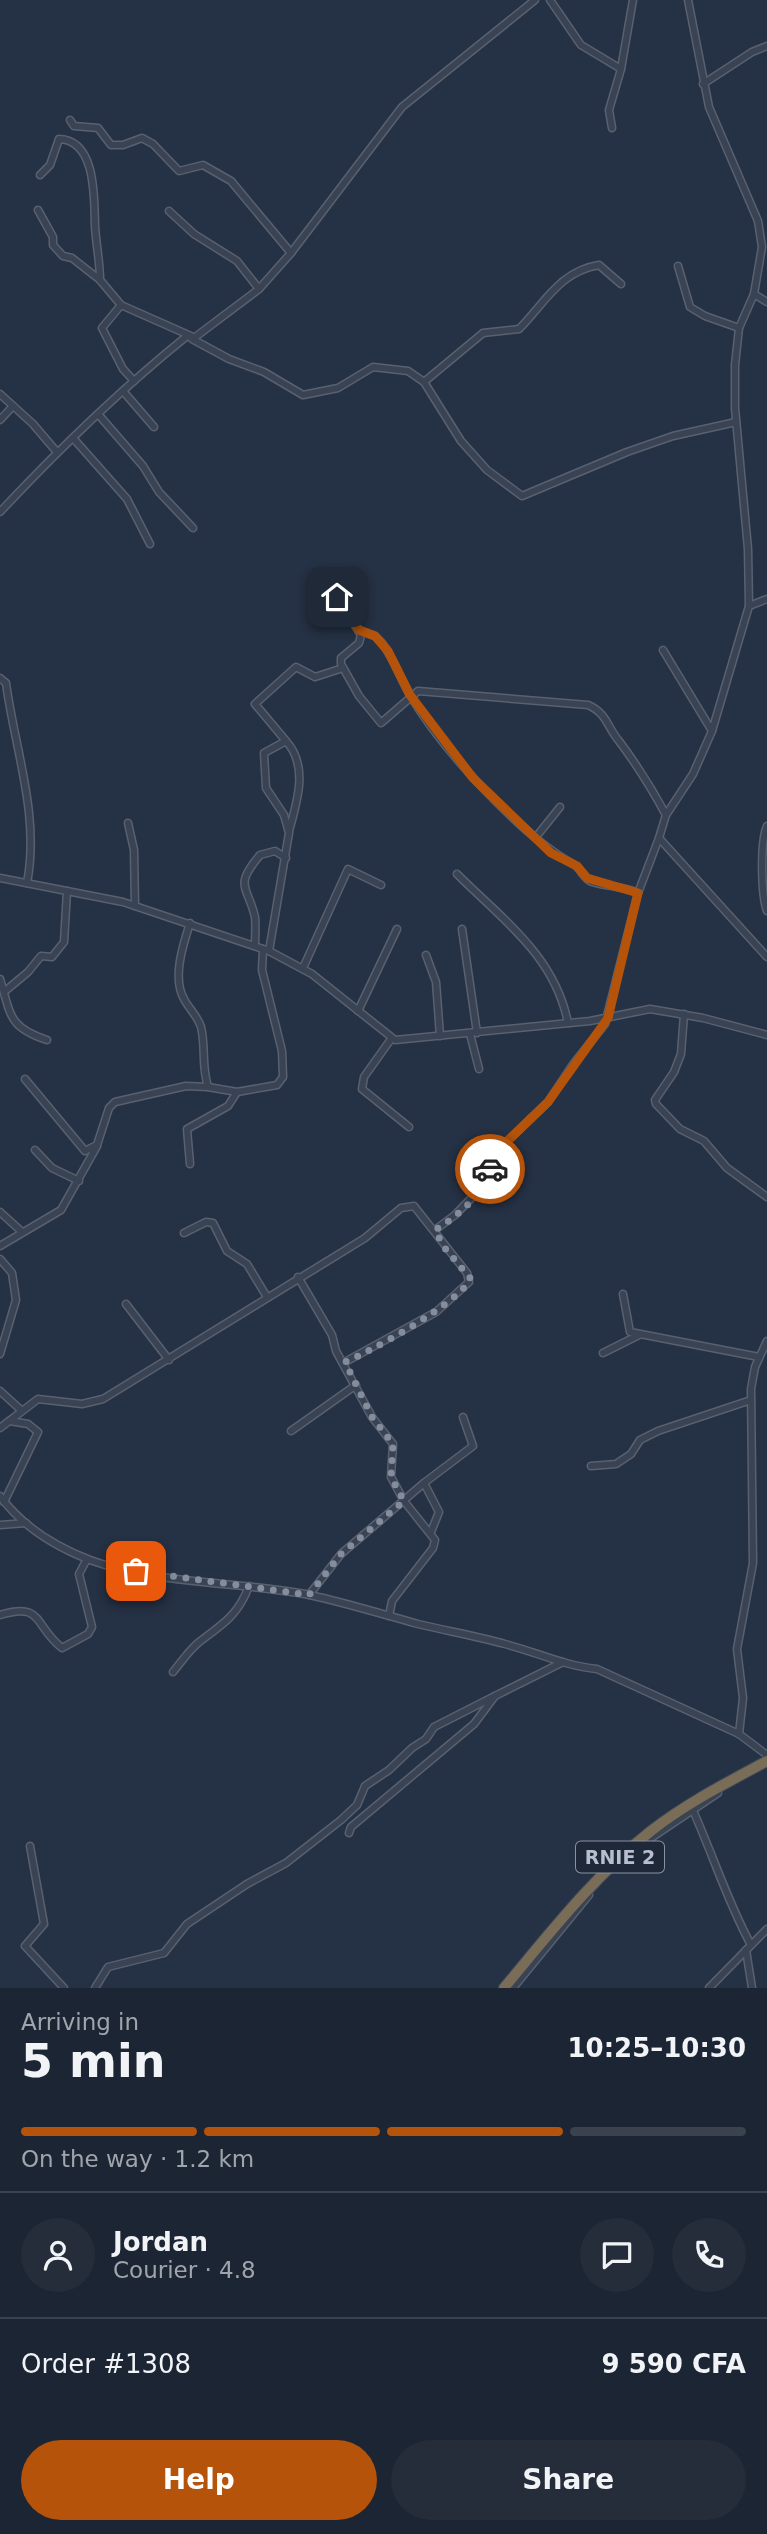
<!DOCTYPE html>
<meta charset="utf-8">
<style>
:root{--surface:#1c2533;--page:#252d3b;--text:#f1f3f6;--muted:#a0a5ac;--line:#3a424e;--accent:#b45309}
body{margin:0;font-family:"DejaVu Sans",sans-serif;background:var(--page);color:var(--text);height:100vh;display:flex;flex-direction:column;font-size:26px;white-space:nowrap}
*{box-sizing:border-box;margin:0}
p{font-size:23px;color:var(--muted)}
.icon{flex:none;width:38px;height:38px;fill:none;stroke:currentColor;stroke-width:2;stroke-linecap:round;stroke-linejoin:round}
.map{position:relative;height:1988px;overflow:hidden}
.side{display:flex;flex-direction:column;background:var(--surface);flex:1}
.side>*{flex:none}
.pin{position:absolute;display:grid;place-items:center;width:60px;height:60px;color:#fff;margin:-30px;border-radius:14px;box-shadow:0 4px 10px #0006}
.courier{position:absolute;display:grid;place-items:center;width:70px;height:70px;margin:-35px;border:5px solid #b45309;border-radius:50%;background:#fff;color:#222;box-shadow:0 2px 9px #0007}
.headline em{font-style:normal;font-weight:700}
.headline div{display:flex;flex-direction:column-reverse}
.headline{display:flex;align-items:center;justify-content:space-between;height:119px;padding:0 21px}
h1{font-size:46px;font-weight:700;line-height:52px}
.bar{display:grid;grid-template-columns:repeat(4,1fr);gap:10px 7px;align-content:center;height:84px;padding:0 21px}
.bar i{height:9px;border-radius:5px;background:var(--line)}
.bar .selected{background:var(--accent)}
.bar p{grid-column:span 4}
.line{display:flex;align-items:center;gap:18px;padding:0 21px;border-top:2px solid var(--line)}
.line div{flex:1}
.round{display:grid;place-items:center;flex:none;width:74px;height:74px;border-radius:37px;background:var(--page)}
.primary-button{display:flex;gap:14px;margin-top:auto;padding:14px 21px}
.primary-button a{flex:1;height:80px;border-radius:42px;background:var(--accent);color:#fff;font-size:28px;font-weight:700;line-height:80px;text-align:center}
.primary-button a+a{background:var(--page);color:var(--text)}
.map>svg:first-child{display:block}
.lines{fill:none;stroke-linecap:round;stroke-linejoin:round}
.minor-casing{stroke:#586170;stroke-width:9}
.highway-casing{stroke:#424b5a;stroke-width:12}
.minor{stroke:#3a4353;stroke-width:6}
.highway{stroke:#796d57;stroke-width:10}
.done{stroke:#848d9d;stroke-width:7;stroke-dasharray:0 12.6}
.route{stroke:#b45309;stroke-width:9}
.labels{text-anchor:middle;stroke-width:7;stroke-linejoin:round;paint-order:stroke}
.shield{fill:#1f2839;stroke:#8992a1;stroke-width:2}
.shield-label{font-size:19px;font-weight:bold;fill:#b7bfcd}
</style>
<div class="map">
<svg width="767" height="1988" viewBox="0 0 767 1988">
<rect width="100%" height="100%" fill="#253144"/>
<g class="lines">
<!-- minor casing -->
<g class="minor-casing">
<g id="minor">
<polyline points="550,0 581,45 621,69"/>
<polyline points="688,0 709,107 758,221 762,247 754,294 739,328 735,365 735,408 748,549 749,606 712,731 693,774 666,815 659,838 767,957"/>
<polyline points="703,84 752,52 767,46"/>
<polyline points="70,120 74,126 98,128 111,145 123,145 142,138 153,144 179,171 203,165 231,181 291,253"/>
<polyline points="612,128 609,110 621,69 633,0"/>
<path d="M 40,175 L 50,165 L 59,139 C 97,140 94,200 95,226 C 96,244 100,262 100,280"/>
<polyline points="38,210 53,237 53,245 63,256 72,258 100,280 121,305 191,336"/>
<polyline points="169,211 194,234 237,261 259,289"/>
<polyline points="678,266 690,307 705,316 739,328"/>
<polyline points="754,294 767,302"/>
<polyline points="121,305 102,328 123,369 134,381"/>
<polyline points="192,339 229,359 264,372 303,395 338,388 373,367 408,371 424,382 461,441 487,470 522,496 627,452 673,436 736,422"/>
<path d="M 424,382 L 483,333 L 519,329 C 544,304 560,271 599,265 L 621,284"/>
<polyline points="123,391 154,427"/>
<polyline points="0,394 33,424 56,451"/>
<polyline points="98,414 143,466 159,492 193,528"/>
<polyline points="0,420 13,406"/>
<polyline points="73,438 127,499 150,544"/>
<path d="M 0,512 C 59,449 120,390 187,336 L 194,338 L 259,289 L 291,253 L 402,107 L 535,0"/>
<path d="M 337,597 L 361,635 L 359,643 L 341,658 L 341,664 L 359,696 L 381,723 L 418,691 L 588,705 C 607,713 607,727 619,741 C 637,765 652,789 666,815"/>
<polyline points="749,606 767,599"/>
<path d="M 359,630 L 375,636 L 382,643 C 394,659 400,678 410,695 C 442,749 519,834 573,864 C 581,868 583,879 592,882 C 608,887 623,886 638,893"/>
<polyline points="663,650 712,731"/>
<path d="M 0,678 L 6,683 C 15,750 40,816 27,883"/>
<path d="M 286,741 C 309,766 297,802 289,831"/>
<polyline points="128,823 134,850 135,906"/>
<path d="M 767,826 C 760,842 761,894 767,911"/>
<polyline points="536,837 560,807"/>
<path d="M 457,874 C 503,920 555,956 568,1023"/>
<polyline points="0,878 123,902 269,951 312,974 395,1040 590,1021 650,1009 703,1018 767,1035"/>
<path d="M 190,923 C 183,945 172,978 184,999 C 189,1009 197,1015 201,1027 C 206,1048 201,1063 208,1087 L 237,1092 L 277,1085 L 283,1077 L 282,1051 L 262,970 L 263,949"/>
<polyline points="462,929 477,1033"/>
<path d="M 255,946 C 255,937 256,926 255,917 C 248,886 233,887 260,855 L 275,851 L 286,858"/>
<polyline points="269,951 289,833 284,815 266,788 264,753 286,741 255,704 296,667 315,677 343,668"/>
<polyline points="426,955 436,982 440,1036"/>
<polyline points="303,968 348,869 381,885"/>
<path d="M 0,979 C 11,1015 8,1027 47,1040"/>
<polyline points="4,992 28,972 41,956 52,957 64,942 67,891"/>
<polyline points="358,1011 397,929"/>
<polyline points="684,1014 681,1054 674,1072 655,1100 656,1104 680,1129 704,1141 727,1168 767,1197"/>
<polyline points="470,1034 479,1069"/>
<polyline points="391,1039 364,1077 362,1089 409,1127"/>
<polyline points="25,1079 85,1151 97,1145 109,1108 115,1102 186,1086 208,1087"/>
<polyline points="35,1150 52,1168 79,1181"/>
<polyline points="190,1164 187,1129 228,1106 237,1092"/>
<polyline points="0,1212 21,1231"/>
<polyline points="435,1230 455,1215 483,1186 494,1154 548,1102 574,1063 605,1024 638,893 659,838"/>
<polyline points="184,1233 206,1222 213,1223 227,1251 247,1264 267,1297"/>
<polyline points="0,1246 61,1210 97,1146"/>
<polyline points="0,1259 12,1273 16,1300 0,1354"/>
<polyline points="298,1277 332,1335 336,1351 372,1417 393,1444 391,1477 404,1501 435,1540 433,1548 392,1601 389,1616"/>
<polyline points="623,1294 630,1332 759,1357"/>
<polyline points="126,1304 169,1360"/>
<polyline points="603,1353 639,1335"/>
<polyline points="0,1391 21,1410"/>
<polyline points="0,1428 38,1399 82,1404 103,1399 365,1238 401,1208 414,1206 467,1273 469,1282 436,1312 345,1362"/>
<polyline points="291,1431 356,1385"/>
<polyline points="591,1466 616,1464 631,1454 640,1440 658,1431 751,1400"/>
<polyline points="424,1483 439,1512 431,1532"/>
<path d="M 0,1496 C 22,1526 56,1547 90,1560 C 159,1585 238,1581 310,1595 C 346,1603 382,1614 418,1624 C 447,1631 476,1636 505,1644 C 536,1652 565,1666 597,1669 L 739,1734 L 767,1755"/>
<polyline points="4,1502 38,1432 28,1424 10,1421"/>
<polyline points="0,1525 26,1523"/>
<polyline points="309,1595 341,1554 424,1483 473,1446 463,1417"/>
<path d="M 0,1615 C 44,1602 33,1625 62,1648 L 88,1634 L 92,1627 L 79,1574 L 87,1559"/>
<path d="M 173,1672 C 182,1661 191,1647 203,1639 C 225,1623 239,1613 249,1586"/>
<polyline points="739,1734 743,1698 737,1649 753,1563 751,1389 755,1367 767,1341"/>
<path d="M 691,1806 C 712,1852 727,1901 751,1945"/>
<polyline points="349,1833 351,1827 474,1724 495,1696 563,1662"/>
<polyline points="648,1840 718,1793"/>
<polyline points="30,1846 44,1924 25,1946 64,1988"/>
<polyline points="746,1950 752,1988"/>
<polyline points="95,1988 108,1967 164,1953 187,1924 247,1884 286,1863 341,1820 357,1805 365,1786 389,1770 412,1748 426,1739 434,1727 495,1696"/>
<polyline points="513,1988 589,1895"/>
<polyline points="709,1988 767,1929"/>
</g>
</g>
<!-- highway casing -->
<g class="highway-casing">
<path id="highway" d="M 504,1988 C 550,1933 595,1875 651,1831 C 687,1803 728,1782 767,1761"/>
</g>
<!-- minor -->
<use href="#minor" class="minor"/>
<!-- highway -->
<use href="#highway" class="highway"/>
</g>
<g class="lines">
<!-- done -->
<path class="done" d="M 136,1571 L 309,1595 L 341,1554 L 404,1501 L 391,1477 L 393,1444 L 372,1417 L 345,1362 C 368,1353 466,1299 470,1278 L 444,1247 L 435,1230 C 455,1218 485,1194 490,1169"/>
<!-- route -->
<polyline class="route" points="337,597 359,630 375,636 388,651 410,695 473,778 551,853 577,866 587,878 638,893 608,1018 548,1102 494,1154 490,1169"/>
</g>
<g class="labels">
<!-- shield labels -->
<rect class="shield" x="576" y="1841.5" width="88" height="31" rx="5"/>
<g class="shield-label">
<text x="620" y="1864">RNIE 2</text>
</g>
</g>
</svg>
<div class="pin" style="left:136px;top:1571px;background:#ea580c"><svg class="icon" aria-label="bag" viewBox="0 0 24 24"><path d="M5 8h14l-1 12H6zM9 8a3 3 0 0 1 6 0"/></svg></div>
<div class="pin" style="left:337px;top:597px;background:#1f2937"><svg class="icon" aria-label="home" viewBox="0 0 24 24"><path d="M3 11l9-7 9 7M6 9v11h12V9"/></svg></div>
<div class="courier" style="left:490px;top:1169px"><svg class="icon" aria-label="car" viewBox="0 0 24 24"><path d="M5 17H2v-5l4-1 3-4h7l3 4 3 1v5h-3M9 17h6M6 11h13"/><circle cx="7" cy="17" r="2"/><circle cx="17" cy="17" r="2"/></svg></div>
</div>
<section class="side">
<div class="headline"><div><h1>5 min</h1><p>Arriving in</p></div><em>10:25–10:30</em></div>
<div class="bar"><i class="selected"></i><i class="selected"></i><i class="selected"></i><i></i><p>On the way · 1.2 km</p></div>
<div class="line" style="height:126px"><a class="round"><svg class="icon" aria-label="person" viewBox="0 0 24 24"><circle cx="12" cy="8" r="4"/><path d="M4 21q1-7 8-7t8 7"/></svg></a><div><b>Jordan</b><p>Courier · 4.8</p></div><a class="round"><svg class="icon" aria-label="chat" viewBox="0 0 24 24"><path d="M4 5h16v11H9l-5 4z"/></svg></a><a class="round"><svg class="icon" aria-label="phone" viewBox="0 0 24 24"><path d="M5 4h4l2 5-3 2q2 4 5 5l2-3 5 2v4C11 20 4 13 5 4z"/></svg></a></div>
<div class="line" style="height:91px"><div>Order #1308</div><b>9 590 CFA</b></div>
<div class="primary-button"><a>Help</a><a>Share</a></div>
</section>
